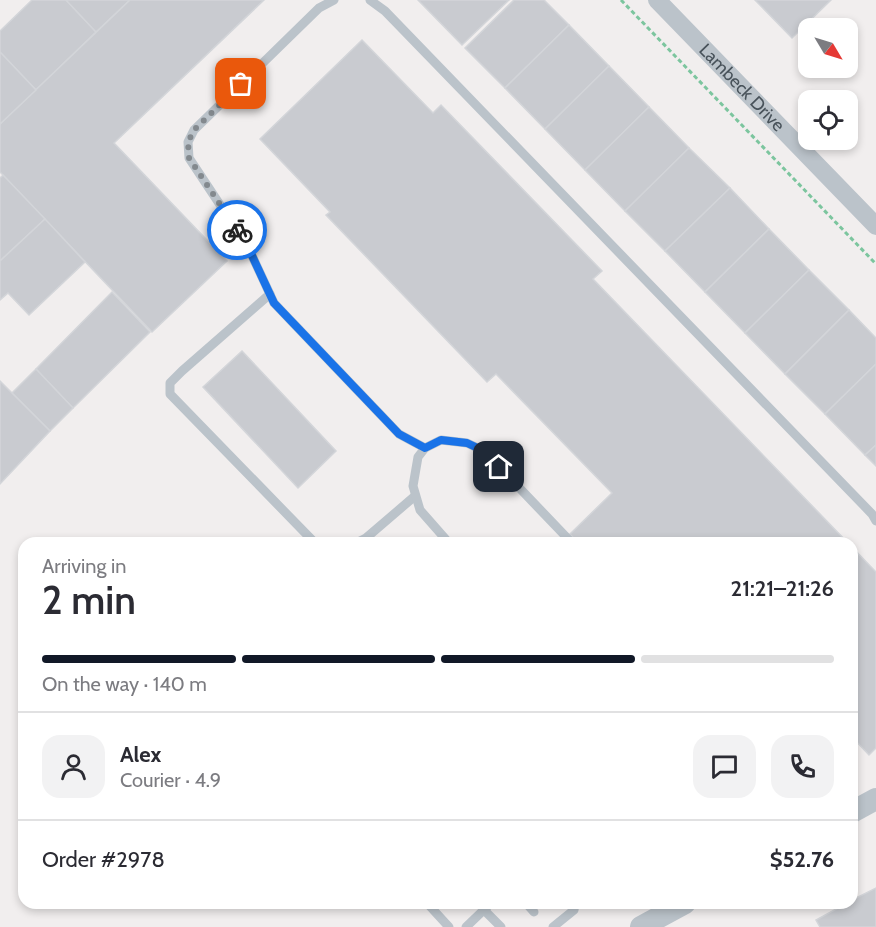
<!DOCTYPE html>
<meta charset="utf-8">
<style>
:root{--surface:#fff;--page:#f2f2f3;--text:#2b2b33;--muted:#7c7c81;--line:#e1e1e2;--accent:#111827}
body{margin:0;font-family:Cabin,sans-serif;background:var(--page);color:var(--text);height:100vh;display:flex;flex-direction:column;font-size:22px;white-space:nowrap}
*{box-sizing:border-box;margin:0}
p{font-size:20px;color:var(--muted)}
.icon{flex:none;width:33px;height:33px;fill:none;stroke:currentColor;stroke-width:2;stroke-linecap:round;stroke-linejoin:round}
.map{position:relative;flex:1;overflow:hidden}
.details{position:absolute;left:18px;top:537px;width:840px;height:372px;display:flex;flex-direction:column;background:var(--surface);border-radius:18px;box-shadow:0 3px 9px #0003}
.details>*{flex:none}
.needle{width:39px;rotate:128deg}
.buttons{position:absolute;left:798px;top:18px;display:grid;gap:12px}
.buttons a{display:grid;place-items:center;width:60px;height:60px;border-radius:12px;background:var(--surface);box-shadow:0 3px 9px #0003;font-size:30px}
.pin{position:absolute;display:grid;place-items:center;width:51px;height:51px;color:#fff;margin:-26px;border-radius:12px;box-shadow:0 3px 9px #0006}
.courier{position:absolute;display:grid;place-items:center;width:60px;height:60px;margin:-30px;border:4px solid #1a73e8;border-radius:50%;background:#fff;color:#222;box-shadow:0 2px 8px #0007}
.overview em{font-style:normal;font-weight:600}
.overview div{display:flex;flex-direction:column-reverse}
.overview{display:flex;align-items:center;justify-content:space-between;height:102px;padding:0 24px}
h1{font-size:39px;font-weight:600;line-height:45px}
.bar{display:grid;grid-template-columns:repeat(4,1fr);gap:9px 6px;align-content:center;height:72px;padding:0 24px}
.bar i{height:8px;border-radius:4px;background:var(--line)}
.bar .on{background:var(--accent)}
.bar p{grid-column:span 4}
.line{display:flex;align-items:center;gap:15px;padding:0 24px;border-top:2px solid var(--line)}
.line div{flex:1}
.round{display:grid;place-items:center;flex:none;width:63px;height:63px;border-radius:18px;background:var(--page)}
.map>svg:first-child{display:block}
.building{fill:#c9cbd0;stroke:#d3d5d9;stroke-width:1.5}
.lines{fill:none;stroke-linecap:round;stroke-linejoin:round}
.path{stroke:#7cc59e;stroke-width:3;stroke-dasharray:4.5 3;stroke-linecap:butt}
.service{stroke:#bbc3ca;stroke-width:9}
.minor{stroke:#bbc3ca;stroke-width:18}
.tertiary{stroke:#bbc3ca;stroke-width:22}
.done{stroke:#83898e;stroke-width:6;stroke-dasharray:0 10.8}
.route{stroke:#1a73e8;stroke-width:8}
.labels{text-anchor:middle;stroke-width:4.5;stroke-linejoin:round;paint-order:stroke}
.street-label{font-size:18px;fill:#48525a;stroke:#fff}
</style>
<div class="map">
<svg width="876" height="927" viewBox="0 0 876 927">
<rect width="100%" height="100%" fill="#f1eeee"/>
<!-- building -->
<g class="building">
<polygon points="32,0 66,0 96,32 36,90 0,52 0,31"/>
<polygon points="66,0 130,0 96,32"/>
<polygon points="130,0 264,0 114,143 227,261 152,332 0,172 0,124"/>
<polygon points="418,0 509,0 462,45"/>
<polygon points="514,0 544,0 569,25 505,88 465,48"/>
<polygon points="755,0 831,0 792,38"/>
<polygon points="569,25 609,66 545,129 505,88"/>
<polygon points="362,40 433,113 441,105 602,271 593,279 848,543 578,543 570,534 612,493 496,374 487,382 326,215 330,212 260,139"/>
<polygon points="0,52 36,90 0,124"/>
<polygon points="609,66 649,107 585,170 545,129"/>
<polygon points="649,107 689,148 625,211 585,170"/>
<polygon points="689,148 730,188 665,251 625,211"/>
<polygon points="3,175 45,219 0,261 0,178"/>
<polygon points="730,188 769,229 705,292 665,251"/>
<polygon points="45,219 85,262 29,315 8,293 0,300 0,261"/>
<polygon points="769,229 809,270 745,333 705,292"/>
<polygon points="809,270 849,310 785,374 745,333"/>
<polygon points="112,292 150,332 73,408 36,369"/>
<polygon points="849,310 876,338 876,364 825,414 785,374"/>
<polygon points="242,351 336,451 298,488 203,387"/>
<polygon points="876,364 876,445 865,455 825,414"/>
<polygon points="36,369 73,408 50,431 12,393"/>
<polygon points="0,381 50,431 0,484"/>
<polygon points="876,445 876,466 865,455"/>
<polygon points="852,547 876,572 876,748 869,755 852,737"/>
<polygon points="876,888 876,927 820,927 816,920 847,903 852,903 852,900"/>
</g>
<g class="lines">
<!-- path -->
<polyline class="path" points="621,0 876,264"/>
<!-- service -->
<g class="service">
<polyline points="334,0 319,8 194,130 188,142 189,158 248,247 274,303 399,434 425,448"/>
<polyline points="370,0 385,11 872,514 876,521"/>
<polyline points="270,294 182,371 170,383 170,394 315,543"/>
<polyline points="351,543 358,542 366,538 415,496"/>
<polyline points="449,543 420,510 413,486 418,457 425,448 441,440 467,443 484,451 572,543"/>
<polyline points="427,903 449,927"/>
<polyline points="526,903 534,912"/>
<polyline points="484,910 501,927"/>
<polyline points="466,927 491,903"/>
<polyline points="553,927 574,910 575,903"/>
</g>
<!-- minor -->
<path class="minor" id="s1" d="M 657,0 L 876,226"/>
<!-- tertiary -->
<g class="tertiary">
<polyline points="852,812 876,799"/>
<polyline points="641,927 685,903"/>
</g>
</g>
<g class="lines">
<!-- done -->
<polyline class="done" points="237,230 189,158 188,142 194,130 241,84"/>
<!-- route -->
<polyline class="route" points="237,230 248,247 274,303 399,434 425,448 441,440 467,443 484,451 499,467"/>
</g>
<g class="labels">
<!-- street labels -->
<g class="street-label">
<text dy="6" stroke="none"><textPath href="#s1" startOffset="122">Lambeck Drive</textPath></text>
</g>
</g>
</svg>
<div class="buttons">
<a><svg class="needle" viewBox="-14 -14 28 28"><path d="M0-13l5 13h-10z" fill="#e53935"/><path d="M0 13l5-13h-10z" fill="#7c7c81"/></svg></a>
<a><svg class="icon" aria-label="locate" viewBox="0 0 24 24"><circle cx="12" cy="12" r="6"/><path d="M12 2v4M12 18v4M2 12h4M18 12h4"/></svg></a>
</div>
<div class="pin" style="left:241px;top:84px;background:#ea580c"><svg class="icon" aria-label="bag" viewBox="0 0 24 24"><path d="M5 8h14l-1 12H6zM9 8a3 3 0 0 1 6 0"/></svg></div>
<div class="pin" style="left:499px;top:467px;background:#1f2937"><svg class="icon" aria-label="home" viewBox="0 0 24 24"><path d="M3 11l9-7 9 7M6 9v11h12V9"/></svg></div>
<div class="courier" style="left:237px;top:230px"><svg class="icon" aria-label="bike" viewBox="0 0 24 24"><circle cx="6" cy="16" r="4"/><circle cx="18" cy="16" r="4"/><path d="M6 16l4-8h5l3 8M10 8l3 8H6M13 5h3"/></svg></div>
<section class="details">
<div class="overview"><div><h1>2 min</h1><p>Arriving in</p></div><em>21:21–21:26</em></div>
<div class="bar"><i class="on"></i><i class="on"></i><i class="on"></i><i></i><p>On the way · 140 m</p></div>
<div class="line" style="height:108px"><a class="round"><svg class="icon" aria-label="person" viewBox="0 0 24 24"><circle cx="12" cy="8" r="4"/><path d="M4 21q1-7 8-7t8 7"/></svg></a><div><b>Alex</b><p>Courier · 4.9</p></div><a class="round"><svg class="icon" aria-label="chat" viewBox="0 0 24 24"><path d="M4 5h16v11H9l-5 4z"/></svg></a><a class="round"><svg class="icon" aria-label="phone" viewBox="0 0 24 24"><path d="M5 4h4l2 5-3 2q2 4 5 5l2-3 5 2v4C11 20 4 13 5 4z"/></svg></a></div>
<div class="line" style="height:78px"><div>Order #2978</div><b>$52.76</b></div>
</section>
</div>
